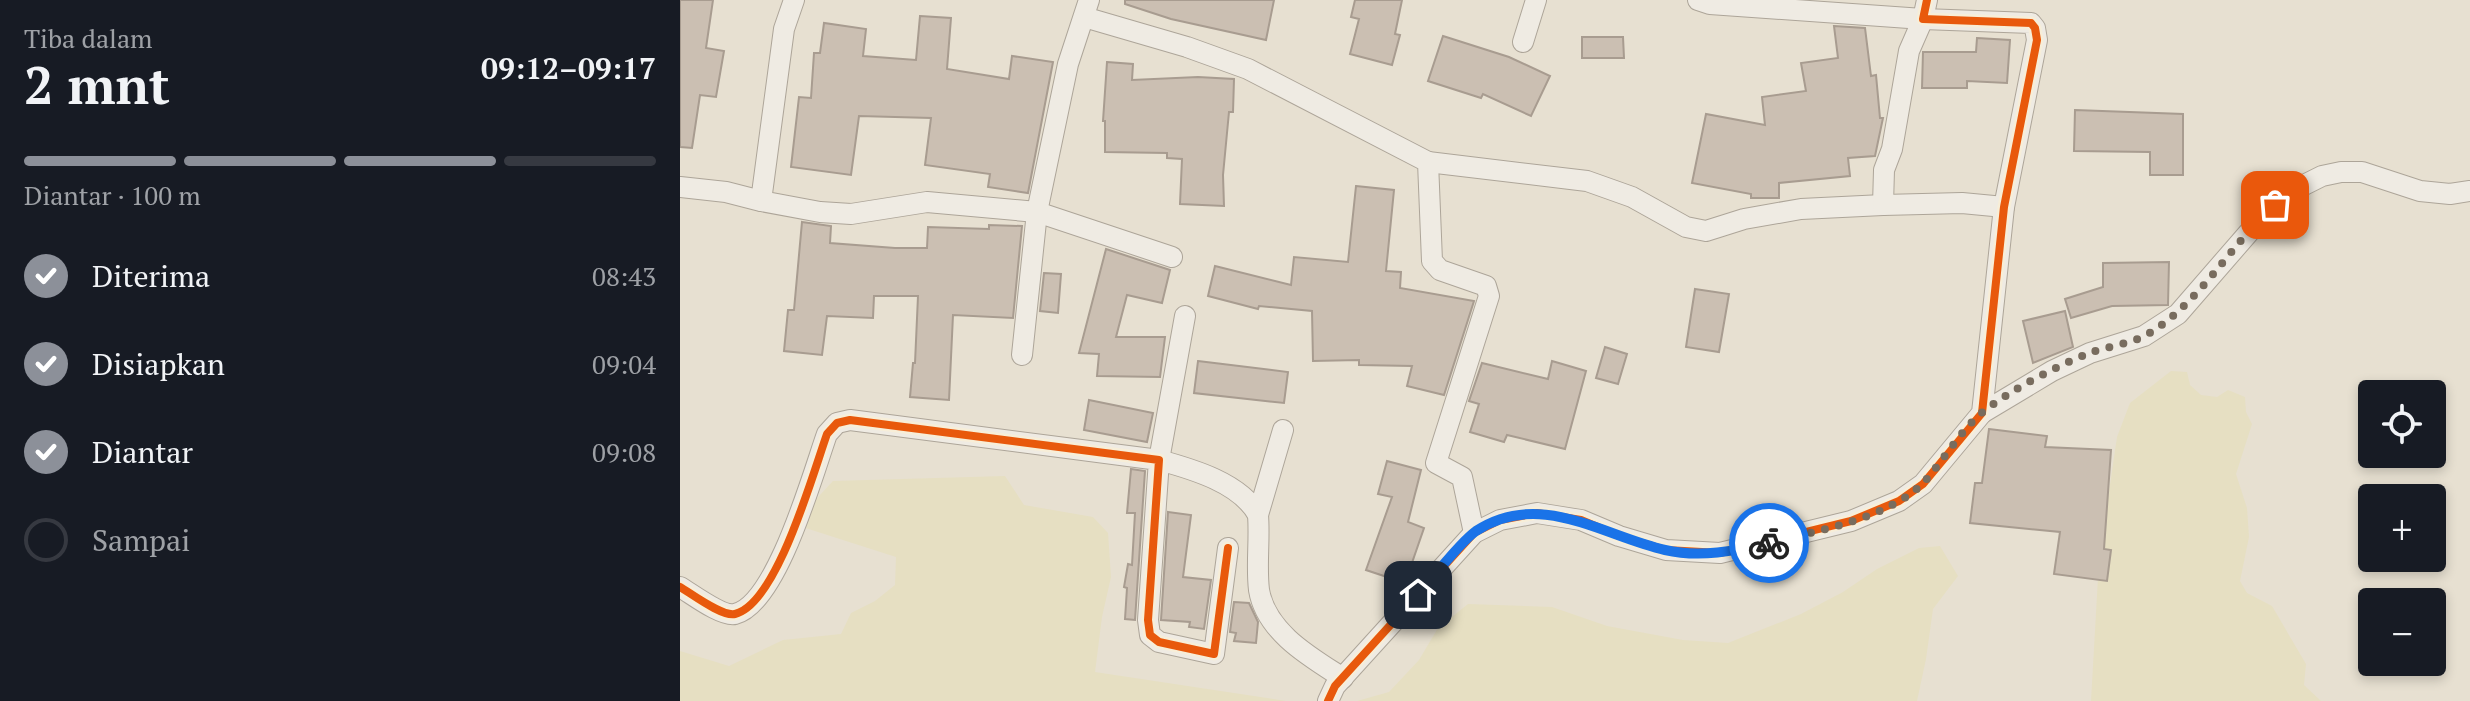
<!DOCTYPE html>
<html lang="id">
<meta charset="utf-8">
<style>
:root{--surface:#171b24;--page:#242831;--text:#f1f3f6;--muted:#9ea1a6;--line:#363941;--accent:#8c9099}
body{margin:0;font-family:"PT Serif",serif;background:var(--page);color:var(--text);height:100vh;display:flex;flex-direction:column;font-size:30px;white-space:nowrap}
*{box-sizing:border-box;margin:0}
p{font-size:26px;color:var(--muted)}
.icon{flex:none;width:44px;height:44px;fill:none;stroke:currentColor;stroke-width:2;stroke-linecap:round;stroke-linejoin:round}
.map{position:relative;flex:1;overflow:hidden}
.drawer{display:flex;flex-direction:column;background:var(--surface);width:680px}
.drawer>*{flex:none}
.buttons{position:absolute;left:1678px;top:380px;display:grid;gap:16px}
.buttons a{display:grid;place-items:center;width:88px;height:88px;border-radius:8px;background:var(--surface);box-shadow:0 4px 12px #0003;font-size:40px}
.pin{position:absolute;display:grid;place-items:center;width:68px;height:68px;color:#fff;margin:-34px;border-radius:16px;box-shadow:0 4px 12px #0006}
.courier{position:absolute;display:grid;place-items:center;width:80px;height:80px;margin:-40px;border:6px solid #1a73e8;border-radius:50%;background:#fff;color:#222;box-shadow:0 2px 10px #0007}
.head em{font-style:normal;font-weight:600}
.head div{display:flex;flex-direction:column-reverse}
.head{display:flex;align-items:center;justify-content:space-between;height:136px;padding:0 24px}
h1{font-size:52px;font-weight:600;line-height:60px}
.bar{display:grid;grid-template-columns:repeat(4,1fr);gap:12px 8px;align-content:center;height:96px;padding:0 24px}
.bar i{height:10px;border-radius:6px;background:var(--line)}
.bar .active{background:var(--accent)}
.bar p{grid-column:span 4}
ol{padding:0 24px;list-style:none}
li{display:flex;align-items:center;gap:24px;height:88px}
li p{margin-inline-start:auto}
li .icon{padding:8px;border-radius:50%;background:var(--accent);color:#fff;stroke-width:4}
li:last-child{color:var(--muted)}
li i{width:44px;height:44px;border:4px solid var(--line);border-radius:50%}
main{display:flex;flex:1;min-height:0}
.map>svg:first-child{display:block}
.farmland{fill:#e6dfc2}
.building{fill:#cbbfb2;stroke:#a89c90;stroke-width:2}
.lines{fill:none;stroke-linecap:round;stroke-linejoin:round}
.minor-casing{stroke:#ada599;stroke-width:22}
.minor{stroke:#efebe3;stroke-width:20}
.cycleway-casing{stroke:#f7eed8;stroke-width:13}
.cycleway{stroke:#e8590c;stroke-width:8}
.done{stroke:#786c5e;stroke-width:8;stroke-dasharray:0 14.4}
.route{stroke:#1a73e8;stroke-width:10}
</style>
<main>
<section class="drawer">
<div class="head"><div><h1>2 mnt</h1><p>Tiba dalam</p></div><em>09:12–09:17</em></div>
<div class="bar"><i class="active"></i><i class="active"></i><i class="active"></i><i></i><p>Diantar · 100 m</p></div>
<ol>
<li><svg class="icon" aria-label="check" viewBox="0 0 24 24"><path d="M5 12l5 5 9-10"/></svg>Diterima<p>08:43</p></li>
<li><svg class="icon" aria-label="check" viewBox="0 0 24 24"><path d="M5 12l5 5 9-10"/></svg>Disiapkan<p>09:04</p></li>
<li><svg class="icon" aria-label="check" viewBox="0 0 24 24"><path d="M5 12l5 5 9-10"/></svg>Diantar<p>09:08</p></li>
<li><i></i>Sampai</li>
</ol>
</section>
<div class="map">
<svg width="1790" height="701" viewBox="0 0 1790 701">
<rect width="100%" height="100%" fill="#e7e0d1"/>
<!-- farmland -->
<g class="farmland">
<polygon points="1491,371 1507,372 1510,385 1521,395 1537,397 1548,390 1565,397 1566,412 1572,424 1556,474 1567,508 1569,537 1560,581 1567,593 1592,606 1626,664 1624,685 1641,701 1411,701 1419,560 1437,437 1450,403"/>
<polygon points="325,476 344,505 413,517 428,533 431,577 422,617 415,672 606,701 0,701 0,651 49,666 103,640 161,634 171,613 195,601 215,585 216,557 113,524 153,481"/>
<polygon points="1260,546 1278,576 1253,609 1246,659 1237,701 677,701 709,692 739,660 758,628 788,604 872,607 927,626 1003,640 1048,643 1121,614 1163,592 1197,569 1239,548"/>
</g>
<!-- building -->
<g class="building">
<polygon points="0,0 33,0 26,48 44,51 36,97 20,95 12,148 0,147"/>
<polygon points="445,0 594,0 586,40 491,19 445,4"/>
<polygon points="675,0 722,0 715,34 720,35 712,65 670,54 679,19 671,17"/>
<polygon points="240,16 271,18 267,69 329,79 332,56 373,62 348,193 308,187 310,174 245,165 251,118 179,116 171,175 111,167 119,97 131,98 134,53 140,53 144,23 186,29 183,56 236,60"/>
<polygon points="1154,26 1185,28 1191,76 1196,75 1200,118 1203,118 1195,156 1168,158 1170,176 1099,183 1099,198 1071,198 1071,194 1012,183 1026,114 1085,125 1082,97 1126,91 1121,63 1158,58"/>
<polygon points="763,36 829,57 870,76 851,116 803,94 801,98 748,81"/>
<polygon points="902,37 943,37 944,58 902,58"/>
<polygon points="1297,38 1330,40 1327,83 1287,81 1287,88 1242,88 1243,52 1296,52"/>
<polygon points="427,62 453,64 452,80 518,77 554,79 553,112 549,112 543,175 544,206 500,204 502,159 487,158 487,153 425,152 425,121 423,121"/>
<polygon points="1395,110 1503,114 1503,175 1470,175 1470,152 1394,151"/>
<polygon points="676,186 714,190 706,271 721,272 720,288 794,301 764,395 727,386 732,366 679,365 679,360 633,361 632,311 579,306 578,309 528,296 535,266 611,285 614,257 668,262"/>
<polygon points="122,222 151,226 150,243 215,248 247,248 248,227 309,229 309,225 342,226 333,318 273,315 269,400 230,397 233,363 235,363 238,296 194,296 193,318 147,316 142,355 104,351 108,310 114,310"/>
<polygon points="426,249 490,270 482,303 447,295 436,337 485,337 480,377 417,376 419,354 399,353"/>
<polygon points="1489,262 1488,305 1432,306 1391,318 1385,299 1423,287 1423,263"/>
<polygon points="364,273 381,274 378,313 360,311"/>
<polygon points="1015,289 1049,294 1039,352 1006,347"/>
<polygon points="1385,311 1393,347 1353,363 1343,321"/>
<polygon points="925,347 947,354 938,384 916,378"/>
<polygon points="518,361 608,372 604,403 514,393"/>
<polygon points="872,361 906,371 885,449 827,435 824,442 790,432 799,404 789,401 802,363 868,379"/>
<polygon points="409,400 473,413 467,442 404,430"/>
<polygon points="1309,429 1367,436 1365,447 1431,450 1424,549 1431,550 1427,581 1374,574 1380,532 1290,523 1295,483 1302,483"/>
<polygon points="707,461 741,470 728,522 744,528 725,583 686,570 712,497 698,494"/>
<polygon points="451,469 465,471 455,620 445,619 447,588 444,587 448,564 452,565 455,513 447,513"/>
<polygon points="488,512 511,515 503,577 531,580 524,629 509,627 510,622 481,620"/>
<polygon points="554,602 569,603 578,622 576,643 554,641 556,633 550,632"/>
</g>
<g class="lines">
<!-- minor casing -->
<g class="minor-casing">
<g id="minor">
<polyline points="114,0 104,29 81,201 140,212 171,214 247,202 357,212 492,257"/>
<polyline points="404,17 507,47 568,69 748,162 752,261 760,270 806,286 809,296 756,463 782,477 794,533"/>
<polyline points="843,42 856,0"/>
<polyline points="748,162 907,181 952,197 1006,227 1026,231 1064,219 1121,209 1203,205 1204,170 1212,149 1229,51 1243,19 1030,4 1018,0"/>
<polyline points="0,187 46,192 81,201"/>
<polyline points="1203,205 1282,203 1324,207"/>
<path d="M 505,316 L 479,460 C 512,469 561,483 578,515 C 580,540 576,565 579,590 C 586,632 630,657 663,678"/>
<polyline points="342,355 357,212 388,64 409,0"/>
<polyline points="1302,413 1372,371 1410,353 1464,336 1498,314 1584,215 1624,185 1642,176 1661,172 1682,172 1740,191 1770,194 1790,191"/>
<polyline points="578,515 603,430"/>
<path d="M 0,587 C 12,594 42,617 55,614 C 97,604 133,473 147,434 L 157,423 L 170,420 L 479,460 L 468,620 L 470,635 L 479,642 L 534,654 L 548,548"/>
<polyline points="648,701 655,686 794,533 820,520 857,513 901,520 939,536 986,550 1040,553 1171,521 1219,501 1243,484 1302,413 1324,207 1357,40 1355,28 1351,23 1243,19 1247,0"/>
</g>
</g>
<!-- minor -->
<use href="#minor" class="minor"/>
<!-- cycleway casing -->
<g class="cycleway-casing">
<g id="cycleway">
<path d="M 0,587 C 12,594 42,617 55,614 C 97,604 133,473 147,434 L 157,423 L 170,420 L 479,460 L 468,620 L 470,635 L 479,642 L 534,654 L 548,548"/>
<polyline points="648,701 655,686 794,533 820,520 857,513 901,520 939,536 986,550 1040,553 1171,521 1219,501 1243,484 1302,413 1324,207 1357,40 1355,28 1351,23 1243,19 1247,0"/>
</g>
</g>
<!-- cycleway -->
<use href="#cycleway" class="cycleway"/>
</g>
<g class="lines">
<!-- done -->
<path class="done" d="M 1089,543 C 1136,531 1211,518 1245,481 C 1264,460 1282,428 1304,411 C 1333,389 1376,366 1410,353 C 1428,346 1451,344 1468,334 C 1521,302 1549,246 1595,205"/>
<!-- route -->
<path class="route" d="M 738,595 C 754,577 778,544 796,531 C 860,489 923,536 985,550 C 1020,558 1055,551 1089,543"/>
</g>
</svg>
<div class="buttons">
<a><svg class="icon" aria-label="locate" viewBox="0 0 24 24"><circle cx="12" cy="12" r="6"/><path d="M12 2v4M12 18v4M2 12h4M18 12h4"/></svg></a>
<a>+</a>
<a>−</a>
</div>
<div class="pin" style="left:1595px;top:205px;background:#ea580c"><svg class="icon" aria-label="bag" viewBox="0 0 24 24"><path d="M5 8h14l-1 12H6zM9 8a3 3 0 0 1 6 0"/></svg></div>
<div class="pin" style="left:738px;top:595px;background:#1f2937"><svg class="icon" aria-label="home" viewBox="0 0 24 24"><path d="M3 11l9-7 9 7M6 9v11h12V9"/></svg></div>
<div class="courier" style="left:1089px;top:543px"><svg class="icon" aria-label="bike" viewBox="0 0 24 24"><circle cx="6" cy="16" r="4"/><circle cx="18" cy="16" r="4"/><path d="M6 16l4-8h5l3 8M10 8l3 8H6M13 5h3"/></svg></div>
</div>
</main>
